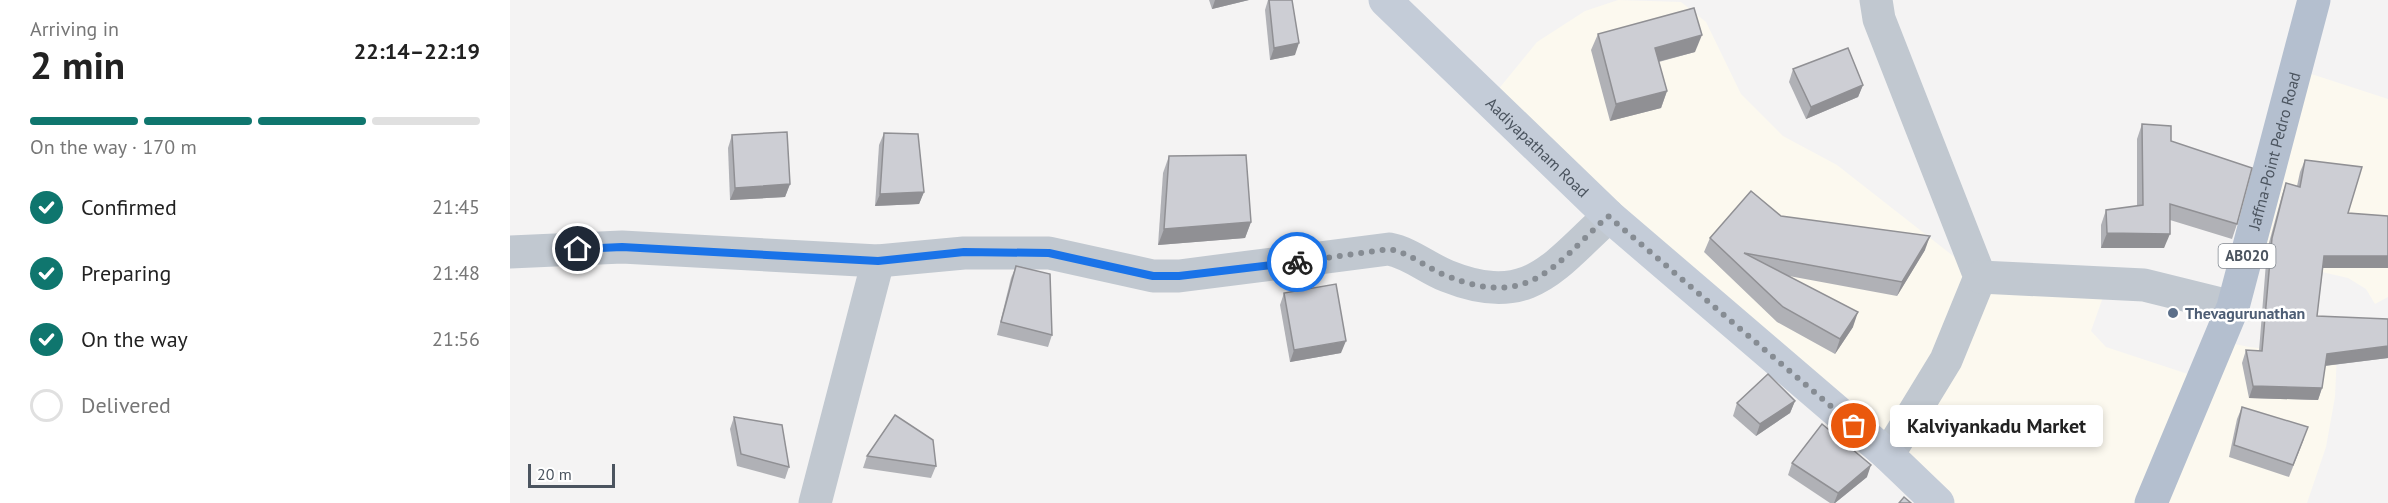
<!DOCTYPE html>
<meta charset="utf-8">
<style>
:root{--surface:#fff;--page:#f2f2f2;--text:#222;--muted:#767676;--line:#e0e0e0;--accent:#0f766e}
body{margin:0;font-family:"PT Sans",sans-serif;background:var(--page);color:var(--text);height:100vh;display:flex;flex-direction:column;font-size:22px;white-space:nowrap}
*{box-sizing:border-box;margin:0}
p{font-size:20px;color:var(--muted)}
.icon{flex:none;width:33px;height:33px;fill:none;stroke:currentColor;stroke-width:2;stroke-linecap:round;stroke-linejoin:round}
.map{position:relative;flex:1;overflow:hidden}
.details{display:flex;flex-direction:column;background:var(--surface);width:510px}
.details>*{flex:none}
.scale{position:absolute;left:18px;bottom:15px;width:87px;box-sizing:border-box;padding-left:6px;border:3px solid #4b545f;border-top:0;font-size:16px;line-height:21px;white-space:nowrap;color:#4b545f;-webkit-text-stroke:4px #fff;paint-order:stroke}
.pin{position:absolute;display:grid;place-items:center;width:51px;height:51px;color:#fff;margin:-26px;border:3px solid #fff;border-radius:50%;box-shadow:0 2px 6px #0007}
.courier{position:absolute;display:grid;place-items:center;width:60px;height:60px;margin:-30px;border:4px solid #1a73e8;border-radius:50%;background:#fff;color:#222;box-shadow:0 2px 8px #0007}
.bubble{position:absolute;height:42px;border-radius:6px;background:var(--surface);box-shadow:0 3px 9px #0003;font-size:20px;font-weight:700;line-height:42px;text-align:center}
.head em{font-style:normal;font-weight:700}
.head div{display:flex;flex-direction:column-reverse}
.head{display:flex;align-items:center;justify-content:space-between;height:102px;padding:0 30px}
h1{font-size:39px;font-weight:700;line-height:45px}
.bar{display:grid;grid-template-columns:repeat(4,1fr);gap:9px 6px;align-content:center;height:72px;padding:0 30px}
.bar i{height:8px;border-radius:4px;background:var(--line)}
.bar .active{background:var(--accent)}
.bar p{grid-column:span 4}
ol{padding:0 30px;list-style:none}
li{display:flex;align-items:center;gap:18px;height:66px}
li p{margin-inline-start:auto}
li .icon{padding:6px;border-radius:50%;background:var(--accent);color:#fff;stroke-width:4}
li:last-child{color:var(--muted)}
li i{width:33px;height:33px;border:3px solid var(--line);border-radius:50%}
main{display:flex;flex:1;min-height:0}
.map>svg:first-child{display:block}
.commercial{fill:#fcf9ef}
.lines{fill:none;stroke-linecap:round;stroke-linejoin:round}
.street{stroke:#c1c8d0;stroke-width:33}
.secondary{stroke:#c4ccd8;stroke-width:33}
.primary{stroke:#b4bfcf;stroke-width:33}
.wall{fill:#b0b1b6}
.shaded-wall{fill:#909094}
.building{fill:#cdced4;stroke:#909094;stroke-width:1.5}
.done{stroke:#868c93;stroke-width:6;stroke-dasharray:0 10.8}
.route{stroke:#1a73e8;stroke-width:8}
.service-dot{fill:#5c6f8a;stroke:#fff;stroke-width:2}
.labels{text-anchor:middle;stroke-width:5;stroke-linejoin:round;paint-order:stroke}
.shield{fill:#fff;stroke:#81878f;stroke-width:1.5}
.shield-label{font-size:15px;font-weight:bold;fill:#4b545f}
.street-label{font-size:16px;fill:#4b545f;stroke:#fff}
.service-label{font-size:16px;font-weight:bold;fill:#4e5e75;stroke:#fff;text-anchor:start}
</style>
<main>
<section class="details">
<div class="head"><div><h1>2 min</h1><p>Arriving in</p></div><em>22:14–22:19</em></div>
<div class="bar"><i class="active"></i><i class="active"></i><i class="active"></i><i></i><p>On the way · 170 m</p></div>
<ol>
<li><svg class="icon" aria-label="check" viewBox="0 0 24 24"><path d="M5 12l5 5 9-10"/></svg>Confirmed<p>21:45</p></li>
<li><svg class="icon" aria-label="check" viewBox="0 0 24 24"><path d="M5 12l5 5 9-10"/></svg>Preparing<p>21:48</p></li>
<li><svg class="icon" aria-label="check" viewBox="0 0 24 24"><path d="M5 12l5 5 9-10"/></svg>On the way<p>21:56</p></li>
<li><i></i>Delivered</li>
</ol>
</section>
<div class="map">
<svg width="1878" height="503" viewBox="0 0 1878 503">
<rect width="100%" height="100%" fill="#f4f3f3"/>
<!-- commercial -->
<g class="commercial">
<polygon points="1108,0 1171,2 1196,22 1231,94 1273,136 1327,165 1470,277 1598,283 1581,331 1596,347 1693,379 1710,341 1739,347 1812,355 1827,353 1825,397 1816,447 1797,503 1428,503 978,102 1027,42 1075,11"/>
<polygon points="1786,69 1878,99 1878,297 1865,304 1856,289 1838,278 1812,272 1735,266"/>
</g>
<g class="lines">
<!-- street -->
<g class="street">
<polyline points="1366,0 1369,19 1470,277 1436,360 1378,455"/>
<path d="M 0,252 L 112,247 L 368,261 L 454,253 L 539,253 L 643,276 L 669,276 L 879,249 C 900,253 917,268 937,276 C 1019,309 1043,267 1099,216"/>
<polyline points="1470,277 1634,285 1723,307"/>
<polyline points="305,503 368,261"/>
</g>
<!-- secondary -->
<path class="secondary" id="s1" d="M 875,0 L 1099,216 L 1378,455 L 1428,503"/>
<!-- primary -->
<path class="primary" id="s2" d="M 1641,503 L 1723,307 L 1804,0"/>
</g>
<!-- wall -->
<g class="wall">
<polygon points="699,0 739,0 702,9"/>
<polygon points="758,0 782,0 785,55 760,60 755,10"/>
<polygon points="1088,34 1185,52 1149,62 1157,91 1151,108 1100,121 1081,50"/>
<polygon points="1283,69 1353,85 1348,97 1296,119 1279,82"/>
<polygon points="1632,124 1661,141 1727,224 1722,239 1660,220 1654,248 1591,248 1591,225 1596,210 1627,206 1627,139"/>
<polygon points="374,133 414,192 409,204 365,206 369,145"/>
<polygon points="222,135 280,184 275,197 220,200 218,148"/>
<polygon points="659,156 741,222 735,238 648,245 653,173"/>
<polygon points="1795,160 1838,213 1878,216 1878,268 1813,268 1807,316 1878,358 1815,366 1812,388 1808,400 1739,398 1732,363 1736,350 1749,351 1757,250 1772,195 1776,183 1787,186 1790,172"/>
<polygon points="1271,216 1415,250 1387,296 1279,276 1343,327 1325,354 1267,322 1194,252 1200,238"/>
<polygon points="506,266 542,335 538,347 487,335 501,278"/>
<polygon points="774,293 831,353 780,362 770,305"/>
<polygon points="1285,401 1280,413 1246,436 1223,416 1227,403"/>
<polygon points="1732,407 1794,439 1779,477 1719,457 1727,419"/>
<polygon points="224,417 279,467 275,479 227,466 220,429"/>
<polygon points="357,456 426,466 421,478 353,468"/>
<polygon points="1282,463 1357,477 1325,503 1320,503 1278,475"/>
</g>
<!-- shaded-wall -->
<g class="shaded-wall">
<polygon points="705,0 739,0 702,9"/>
<polygon points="1192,35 1185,52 1139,64 1145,48"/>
<polygon points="789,43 785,55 760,60 764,48"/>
<polygon points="1353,85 1348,97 1296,119 1301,107"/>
<polygon points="1157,91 1151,108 1100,121 1106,104"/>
<polygon points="280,184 275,197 220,200 225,188"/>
<polygon points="414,192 409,204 365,206 370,194"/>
<polygon points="741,222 735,238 648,245 654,229"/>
<polygon points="1597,233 1660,234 1654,248 1591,248"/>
<polygon points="1420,236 1415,250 1387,296 1392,282"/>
<polygon points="1814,256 1878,256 1878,268 1810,268"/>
<polygon points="1348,312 1343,327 1325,354 1330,339"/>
<polygon points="836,341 831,353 780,362 784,350"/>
<polygon points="1878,346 1878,358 1813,366 1817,354"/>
<polygon points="1743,386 1812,388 1808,400 1739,398"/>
<polygon points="1285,401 1280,413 1246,436 1250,424"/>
<polygon points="1361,465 1357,477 1325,503 1324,503 1328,493"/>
</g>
<!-- building -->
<g class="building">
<polygon points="759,0 782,0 789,43 764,48"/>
<polygon points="1184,8 1192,35 1145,48 1157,91 1106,104 1088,34"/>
<polygon points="1338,48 1353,85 1301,107 1283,69"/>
<polygon points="1632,124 1661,126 1661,141 1742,168 1727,224 1660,204 1660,234 1597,233 1596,210 1633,205"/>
<polygon points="277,132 280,184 225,188 222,135"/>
<polygon points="374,133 408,134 414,192 370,194"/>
<polygon points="736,155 741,222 654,229 659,156"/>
<polygon points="1795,160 1852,167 1838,213 1878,216 1878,256 1814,256 1807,316 1878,319 1878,346 1817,354 1812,388 1743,386 1736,350 1752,351 1762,238 1776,183 1790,187"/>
<polygon points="1241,191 1271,216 1420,236 1392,282 1234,253 1348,312 1330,339 1273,307 1200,238"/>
<polygon points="506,266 540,274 542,335 491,322"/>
<polygon points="826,284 836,341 784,350 774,293"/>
<polygon points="1258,374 1285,401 1250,424 1227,403"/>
<polygon points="1732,407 1798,427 1783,465 1724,445"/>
<polygon points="385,415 423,440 426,466 357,456"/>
<polygon points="224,417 272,425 279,467 231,454"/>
<polygon points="1312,424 1361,465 1328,493 1282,463"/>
<polygon points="1394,497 1401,503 1389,503"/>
</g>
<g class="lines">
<!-- done -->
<path class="done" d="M 787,262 L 879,249 C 900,253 917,268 937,276 C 1019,309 1043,267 1098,216 L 1344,426"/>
<!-- route -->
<polyline class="route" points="68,249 112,247 368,261 454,252 539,253 643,276 669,276 787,262"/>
</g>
<!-- markers -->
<circle class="service-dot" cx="1663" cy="313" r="6"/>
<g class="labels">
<!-- shield labels -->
<rect class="shield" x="1708.5" y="244" width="57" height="24" rx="4.5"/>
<g class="shield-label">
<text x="1737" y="261">AB020</text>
</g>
<!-- street labels -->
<g class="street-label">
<text dy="6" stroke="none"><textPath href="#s1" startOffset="212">Aadiyapatham Road</textPath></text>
<text dy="6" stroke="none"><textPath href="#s2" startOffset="374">Jaffna-Point Pedro Road</textPath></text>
</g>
<!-- service labels -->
<g class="service-label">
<text x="1675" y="319">Thevagurunathan</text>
</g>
</g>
</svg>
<div class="scale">20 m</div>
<div class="pin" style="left:1344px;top:426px;background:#ea580c"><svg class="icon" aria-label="bag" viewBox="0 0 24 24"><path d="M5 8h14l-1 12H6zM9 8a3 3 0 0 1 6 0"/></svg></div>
<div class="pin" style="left:68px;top:249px;background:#1f2937"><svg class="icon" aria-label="home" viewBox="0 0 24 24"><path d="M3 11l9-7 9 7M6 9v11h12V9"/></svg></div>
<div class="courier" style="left:787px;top:262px"><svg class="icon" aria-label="bike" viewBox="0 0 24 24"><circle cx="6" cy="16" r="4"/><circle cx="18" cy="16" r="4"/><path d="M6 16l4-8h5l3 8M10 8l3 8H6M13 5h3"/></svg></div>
<div class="bubble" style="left:1380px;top:405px;width:213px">Kalviyankadu Market</div>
</div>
</main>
